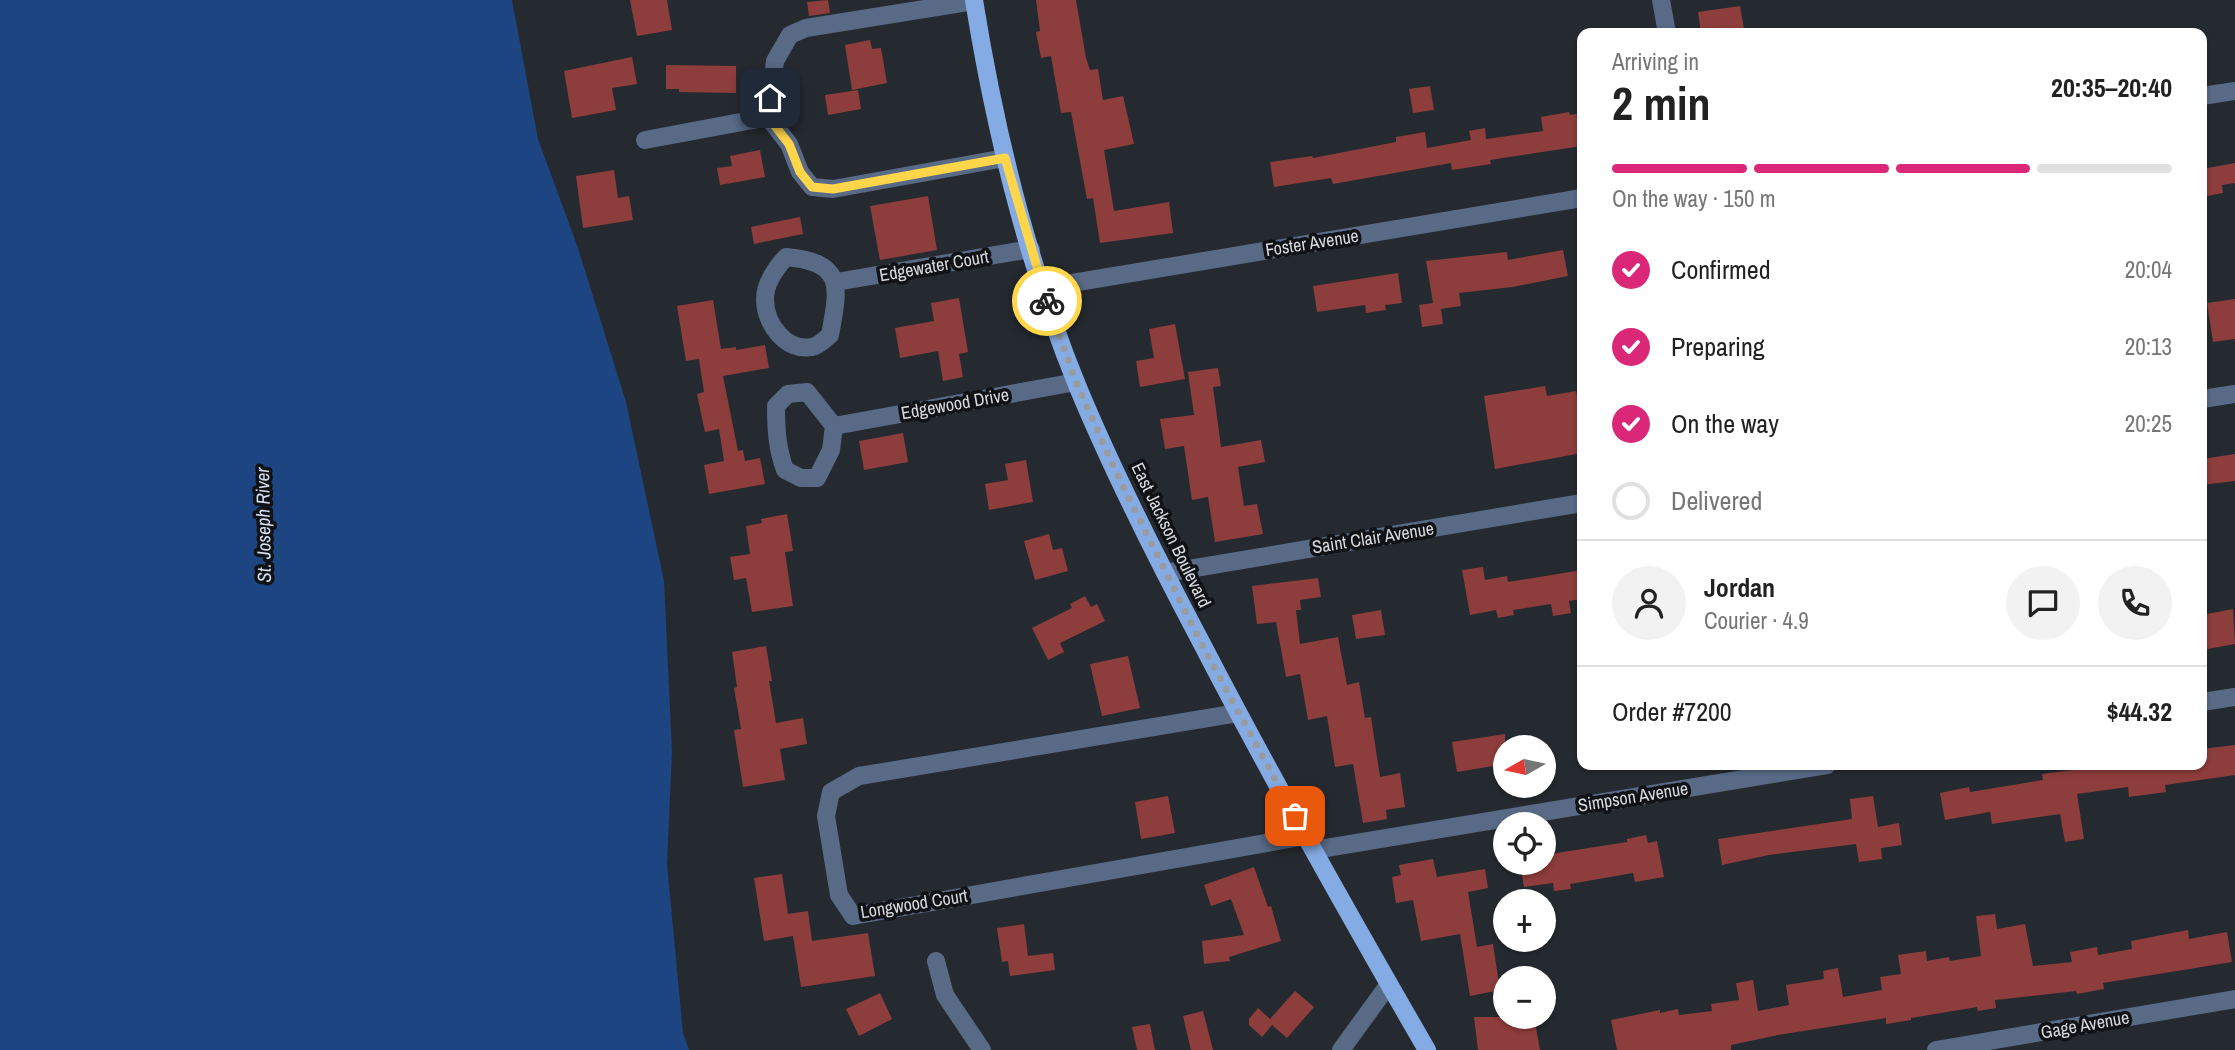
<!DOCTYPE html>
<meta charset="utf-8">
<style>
:root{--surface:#fff;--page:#f2f2f2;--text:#222;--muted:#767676;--line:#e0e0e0;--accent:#db2777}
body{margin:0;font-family:"Archivo Narrow",sans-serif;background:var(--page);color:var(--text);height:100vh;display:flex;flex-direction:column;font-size:26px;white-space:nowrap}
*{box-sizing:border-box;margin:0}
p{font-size:23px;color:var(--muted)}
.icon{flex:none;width:38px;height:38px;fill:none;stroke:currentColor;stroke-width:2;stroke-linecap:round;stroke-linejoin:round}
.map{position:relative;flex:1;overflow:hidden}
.drawer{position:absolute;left:1577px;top:28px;width:630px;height:742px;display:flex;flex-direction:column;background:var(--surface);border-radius:14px;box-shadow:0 2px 5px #0004}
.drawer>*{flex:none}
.needle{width:46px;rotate:261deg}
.buttons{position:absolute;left:1493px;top:735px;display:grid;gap:14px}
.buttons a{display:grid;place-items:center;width:63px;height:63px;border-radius:50%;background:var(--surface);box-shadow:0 2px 5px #0004;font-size:35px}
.pin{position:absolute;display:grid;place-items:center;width:60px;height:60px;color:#fff;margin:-30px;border-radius:14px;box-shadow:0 4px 10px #0006}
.courier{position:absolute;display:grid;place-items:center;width:70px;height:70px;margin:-35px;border:5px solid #ffd54a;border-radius:50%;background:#fff;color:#222;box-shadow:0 2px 9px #0007}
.overview em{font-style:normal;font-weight:800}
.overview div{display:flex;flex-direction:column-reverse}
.overview{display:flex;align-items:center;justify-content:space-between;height:119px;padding:0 35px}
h1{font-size:46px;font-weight:800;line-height:52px}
.bar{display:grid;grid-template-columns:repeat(4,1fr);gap:10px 7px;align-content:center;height:84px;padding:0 35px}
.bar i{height:9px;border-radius:5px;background:var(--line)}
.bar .active{background:var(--accent)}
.bar p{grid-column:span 4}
.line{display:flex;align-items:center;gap:18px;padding:0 35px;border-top:2px solid var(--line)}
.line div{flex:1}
.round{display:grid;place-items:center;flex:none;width:74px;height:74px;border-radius:37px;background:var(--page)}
ol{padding:0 35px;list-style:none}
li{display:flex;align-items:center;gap:21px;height:77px}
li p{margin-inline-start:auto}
li .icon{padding:7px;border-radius:50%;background:var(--accent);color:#fff;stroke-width:4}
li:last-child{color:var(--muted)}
li i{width:38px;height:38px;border:4px solid var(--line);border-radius:50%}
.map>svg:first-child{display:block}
.water{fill:#1d4581}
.building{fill:#8d3d3b}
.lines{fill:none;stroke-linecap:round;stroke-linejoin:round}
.minor{stroke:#586a86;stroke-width:18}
.major{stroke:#85abe4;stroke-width:18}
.done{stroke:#989ca1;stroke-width:7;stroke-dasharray:0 12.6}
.route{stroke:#ffd54a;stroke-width:9}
.labels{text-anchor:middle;stroke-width:7;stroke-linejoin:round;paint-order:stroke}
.street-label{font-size:18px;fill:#d6d9de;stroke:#101215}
.water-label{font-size:19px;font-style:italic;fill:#d3dff1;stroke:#101215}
</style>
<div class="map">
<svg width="2235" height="1050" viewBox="0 0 2235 1050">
<rect width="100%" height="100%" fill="#252a30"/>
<!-- water -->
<polygon class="water" points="0,0 512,0 538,139 578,248 626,402 664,581 672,752 667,864 683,1033 689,1050 0,1050"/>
<!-- building -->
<g class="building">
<polygon points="630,0 667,0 672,30 637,36"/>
<polygon points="828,0 830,13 809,16 807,2"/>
<polygon points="1036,0 1076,0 1086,58 1090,70 1098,69 1103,100 1123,96 1134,144 1104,150 1114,211 1169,202 1173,233 1100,243 1093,198 1087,199 1071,112 1061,113 1051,56 1041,58 1036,32 1040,31"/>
<polygon points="1740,6 1744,29 1701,33 1698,12"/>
<polygon points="870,40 872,49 881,48 887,83 852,90 845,45"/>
<polygon points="632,57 637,84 612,88 616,110 572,118 564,71"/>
<polygon points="666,65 736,66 736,93 679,92 679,89 666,89"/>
<polygon points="1430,86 1434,110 1413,113 1409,89"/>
<polygon points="858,90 861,109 828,115 825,95"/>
<polygon points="1569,112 1570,115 1582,113 1582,146 1490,160 1491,164 1452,170 1451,163 1333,184 1331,178 1274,187 1270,162 1312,156 1313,158 1396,142 1396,137 1425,132 1427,148 1471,140 1469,131 1485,128 1486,139 1543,131 1541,117"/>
<polygon points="760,150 765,177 720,185 717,168 732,166 730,156"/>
<polygon points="2235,163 2235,183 2222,185 2223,193 2202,197 2202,169"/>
<polygon points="614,170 618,198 629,196 633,220 583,228 576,176"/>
<polygon points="928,196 937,250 880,260 870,206"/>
<polygon points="800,217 803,234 754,244 751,227"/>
<polygon points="1563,250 1568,276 1512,287 1459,293 1461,306 1441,309 1443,324 1422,327 1419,305 1433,303 1426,261 1507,252 1508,260"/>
<polygon points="1398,273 1402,303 1385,305 1386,310 1366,313 1365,305 1317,312 1313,286"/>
<polygon points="959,298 968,352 959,354 963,377 943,381 938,351 900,358 895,328 934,321 931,303"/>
<polygon points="2235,299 2235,339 2213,342 2207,303"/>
<polygon points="713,300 721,349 736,347 736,350 765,345 769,368 723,376 738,451 743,450 745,461 760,458 765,484 709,494 704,465 724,461 719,429 705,432 697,394 704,392 699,359 686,361 677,306"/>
<polygon points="1175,324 1185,379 1140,387 1136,361 1154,358 1149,329"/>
<polygon points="1218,368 1221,386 1213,387 1221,447 1261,440 1265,462 1238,467 1244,506 1257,504 1263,534 1215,542 1208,497 1192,500 1184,446 1165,449 1160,419 1194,415 1188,372"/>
<polygon points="1545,386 1547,396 1576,391 1578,401 1582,400 1582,453 1495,469 1484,396"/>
<polygon points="903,433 908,462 864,470 859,441"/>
<polygon points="2235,454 2235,481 2202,485 2202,459"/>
<polygon points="1026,460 1033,502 989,510 985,484 1008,480 1005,464"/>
<polygon points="787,514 793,551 785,552 793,606 752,612 746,578 734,580 730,557 750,554 746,526 762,523 761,519"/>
<polygon points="1049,534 1053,550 1062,548 1068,571 1035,580 1024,541"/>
<polygon points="1483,567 1485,580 1507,576 1508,582 1582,570 1582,599 1569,601 1571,613 1553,616 1551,604 1513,610 1514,615 1498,618 1496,610 1470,615 1462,570"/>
<polygon points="1318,578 1321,597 1300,600 1301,610 1296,610 1300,644 1338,637 1347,685 1359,682 1365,718 1371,717 1380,777 1400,773 1405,807 1386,810 1387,819 1363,823 1353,764 1335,767 1327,716 1308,720 1300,674 1286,677 1276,622 1257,624 1252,586"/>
<polygon points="1085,596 1091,607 1097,604 1105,621 1060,643 1064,652 1048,660 1032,628 1072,608 1070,604"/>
<polygon points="2233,609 2235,644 2202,650 2202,615"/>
<polygon points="1381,610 1385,635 1356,639 1352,615"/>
<polygon points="766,646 772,681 769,681 776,723 803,718 807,744 780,749 785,780 743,787 734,730 741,729 734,688 737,687 732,652"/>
<polygon points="1128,656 1140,708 1102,716 1090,664"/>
<polygon points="1505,734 1505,764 1457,772 1452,742"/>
<polygon points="2235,745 2235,775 2165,785 2166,792 2129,797 2128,787 2077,794 2084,839 2065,842 2060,814 1992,824 1990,812 1945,820 1940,793 1969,787 1970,792 2043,780 2042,774 2109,765 2202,765 2202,749"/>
<polygon points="1168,796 1175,833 1141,839 1135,802"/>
<polygon points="1873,796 1878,827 1899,823 1902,845 1881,848 1882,859 1859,862 1856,844 1769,855 1722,865 1718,839 1852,819 1850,799"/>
<polygon points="1646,835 1648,843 1657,841 1664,877 1635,882 1633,873 1570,884 1571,889 1554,891 1553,883 1524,887 1520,863 1544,863 1544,855 1627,842 1627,839"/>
<polygon points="1433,859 1437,877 1485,869 1488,888 1468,892 1477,947 1493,944 1500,990 1470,996 1460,934 1421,941 1413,900 1396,903 1392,877 1401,875 1399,865"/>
<polygon points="1254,867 1268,907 1271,906 1281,941 1229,957 1230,961 1204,964 1202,941 1244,935 1231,899 1211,906 1204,885"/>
<polygon points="782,874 788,914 808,911 812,941 868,933 875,976 801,987 793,936 764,941 754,878"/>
<polygon points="1995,914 1997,929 2025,924 2033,966 2072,962 2070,952 2097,947 2098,955 2132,949 2131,941 2188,930 2189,939 2227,932 2232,962 2103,983 2104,989 2077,994 2076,991 1995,1000 1996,1008 1978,1011 1977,1007 1911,1018 1911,1020 1886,1024 1886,1018 1778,1035 1731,1045 1731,1050 1617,1050 1611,1020 1660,1010 1660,1013 1678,1009 1679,1015 1712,1011 1711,1004 1739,1000 1736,983 1753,980 1758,1011 1789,1005 1786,985 1824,979 1823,971 1838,968 1843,997 1882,990 1880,977 1901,974 1898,955 1926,951 1927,961 1949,957 1950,961 1981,956 1976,916"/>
<polygon points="1024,924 1028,956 1053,953 1055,970 1010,976 1008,961 1002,962 997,928"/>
<polygon points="1295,991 1314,1007 1287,1038 1272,1025 1262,1037 1249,1025 1249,1019 1258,1008 1270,1019"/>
<polygon points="880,993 892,1019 859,1036 846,1009"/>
<polygon points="1203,1011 1213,1050 1191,1050 1183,1016"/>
<polygon points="1474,1017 1534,1017 1540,1050 1478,1050"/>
<polygon points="1150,1024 1155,1050 1137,1050 1132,1027"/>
</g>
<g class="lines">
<!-- minor -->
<g class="minor">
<polyline points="1661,0 1667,33"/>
<polyline points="974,1 806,28 790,35 775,61 768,117 789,144 800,172 812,187 833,189 1005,158"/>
<polyline points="2202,96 2235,91"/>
<polyline points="645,140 768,117"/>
<path d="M 786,257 C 845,262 839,287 830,335 C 825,339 819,346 812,347 C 786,352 765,324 765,299 C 765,283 776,268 786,257 Z"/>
<polyline points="836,282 1031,249"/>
<polyline points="1042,288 1582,198"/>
<path d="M 807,392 L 834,426 L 831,450 L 817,478 L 801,478 L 785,470 C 777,448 776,429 776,406 L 788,394 Z"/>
<polyline points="2202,399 2235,394"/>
<polyline points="834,426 1076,382"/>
<polyline points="1165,573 1582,503"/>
<polyline points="2202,702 2235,697"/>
<polyline points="1238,713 859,776 831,792 826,816 839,895 853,916 1306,836"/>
<polyline points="1314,850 1827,765"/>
<polyline points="936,961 945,995 982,1050"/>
<polyline points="1341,1050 1389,984"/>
<polyline points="1936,1050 2235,999"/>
</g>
<!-- major -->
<path class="major" d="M 974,0 C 995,131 1027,262 1077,385 C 1113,472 1156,557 1200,640 C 1272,779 1349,915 1427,1050"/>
</g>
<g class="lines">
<!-- done -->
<polyline class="done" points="1047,301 1076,382 1115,470 1201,643 1295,816"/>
<!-- route -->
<polyline class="route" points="770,98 768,117 789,144 800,172 812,187 833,189 1005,158 1047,301"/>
</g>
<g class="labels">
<!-- street labels -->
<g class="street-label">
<text transform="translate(1312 243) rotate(-9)" y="6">Foster Avenue</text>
<text transform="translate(934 266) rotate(-10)" y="6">Edgewater Court</text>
<text transform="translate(955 404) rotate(-10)" y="6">Edgewood Drive</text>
<text transform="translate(1171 535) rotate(64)" y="6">East Jackson Boulevard</text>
<text transform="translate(1373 538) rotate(-9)" y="6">Saint Clair Avenue</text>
<text transform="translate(1633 797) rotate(-9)" y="6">Simpson Avenue</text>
<text transform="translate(914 904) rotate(-9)" y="6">Longwood Court</text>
<text transform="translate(2085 1025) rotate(-10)" y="6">Gage Avenue</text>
</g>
<!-- water labels -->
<g class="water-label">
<text transform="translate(263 525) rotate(-91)" y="7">St. Joseph River</text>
</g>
</g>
</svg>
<div class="buttons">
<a><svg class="needle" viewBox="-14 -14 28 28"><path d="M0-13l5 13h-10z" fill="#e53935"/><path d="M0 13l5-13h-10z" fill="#767676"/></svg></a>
<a><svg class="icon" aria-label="locate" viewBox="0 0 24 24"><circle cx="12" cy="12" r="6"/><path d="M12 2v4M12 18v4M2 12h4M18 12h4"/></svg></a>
<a>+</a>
<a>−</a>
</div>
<div class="pin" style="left:1295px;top:816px;background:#ea580c"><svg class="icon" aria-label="bag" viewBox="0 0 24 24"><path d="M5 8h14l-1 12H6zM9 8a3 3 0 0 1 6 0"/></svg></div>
<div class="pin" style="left:770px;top:98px;background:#1f2937"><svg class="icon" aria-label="home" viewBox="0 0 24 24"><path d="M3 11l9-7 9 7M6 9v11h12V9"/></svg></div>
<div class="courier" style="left:1047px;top:301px"><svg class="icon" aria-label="bike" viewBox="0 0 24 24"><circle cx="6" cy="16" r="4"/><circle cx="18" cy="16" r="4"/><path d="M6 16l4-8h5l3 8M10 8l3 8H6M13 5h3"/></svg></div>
<section class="drawer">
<div class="overview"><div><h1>2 min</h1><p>Arriving in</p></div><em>20:35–20:40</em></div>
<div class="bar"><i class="active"></i><i class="active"></i><i class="active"></i><i></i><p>On the way · 150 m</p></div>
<ol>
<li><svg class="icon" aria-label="check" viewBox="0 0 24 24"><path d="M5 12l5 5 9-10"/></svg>Confirmed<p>20:04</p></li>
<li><svg class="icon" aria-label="check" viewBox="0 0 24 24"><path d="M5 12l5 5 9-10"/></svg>Preparing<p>20:13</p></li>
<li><svg class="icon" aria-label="check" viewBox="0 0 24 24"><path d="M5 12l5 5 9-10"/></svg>On the way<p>20:25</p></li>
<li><i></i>Delivered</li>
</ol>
<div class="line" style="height:126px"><a class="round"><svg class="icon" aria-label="person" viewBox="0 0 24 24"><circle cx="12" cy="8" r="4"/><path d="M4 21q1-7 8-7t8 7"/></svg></a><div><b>Jordan</b><p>Courier · 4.9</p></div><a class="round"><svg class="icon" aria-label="chat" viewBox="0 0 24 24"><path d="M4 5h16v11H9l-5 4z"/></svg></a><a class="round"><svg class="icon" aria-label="phone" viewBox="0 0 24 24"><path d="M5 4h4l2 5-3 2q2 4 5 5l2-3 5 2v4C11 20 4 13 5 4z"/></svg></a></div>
<div class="line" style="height:91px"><div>Order #7200</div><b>$44.32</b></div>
</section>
</div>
